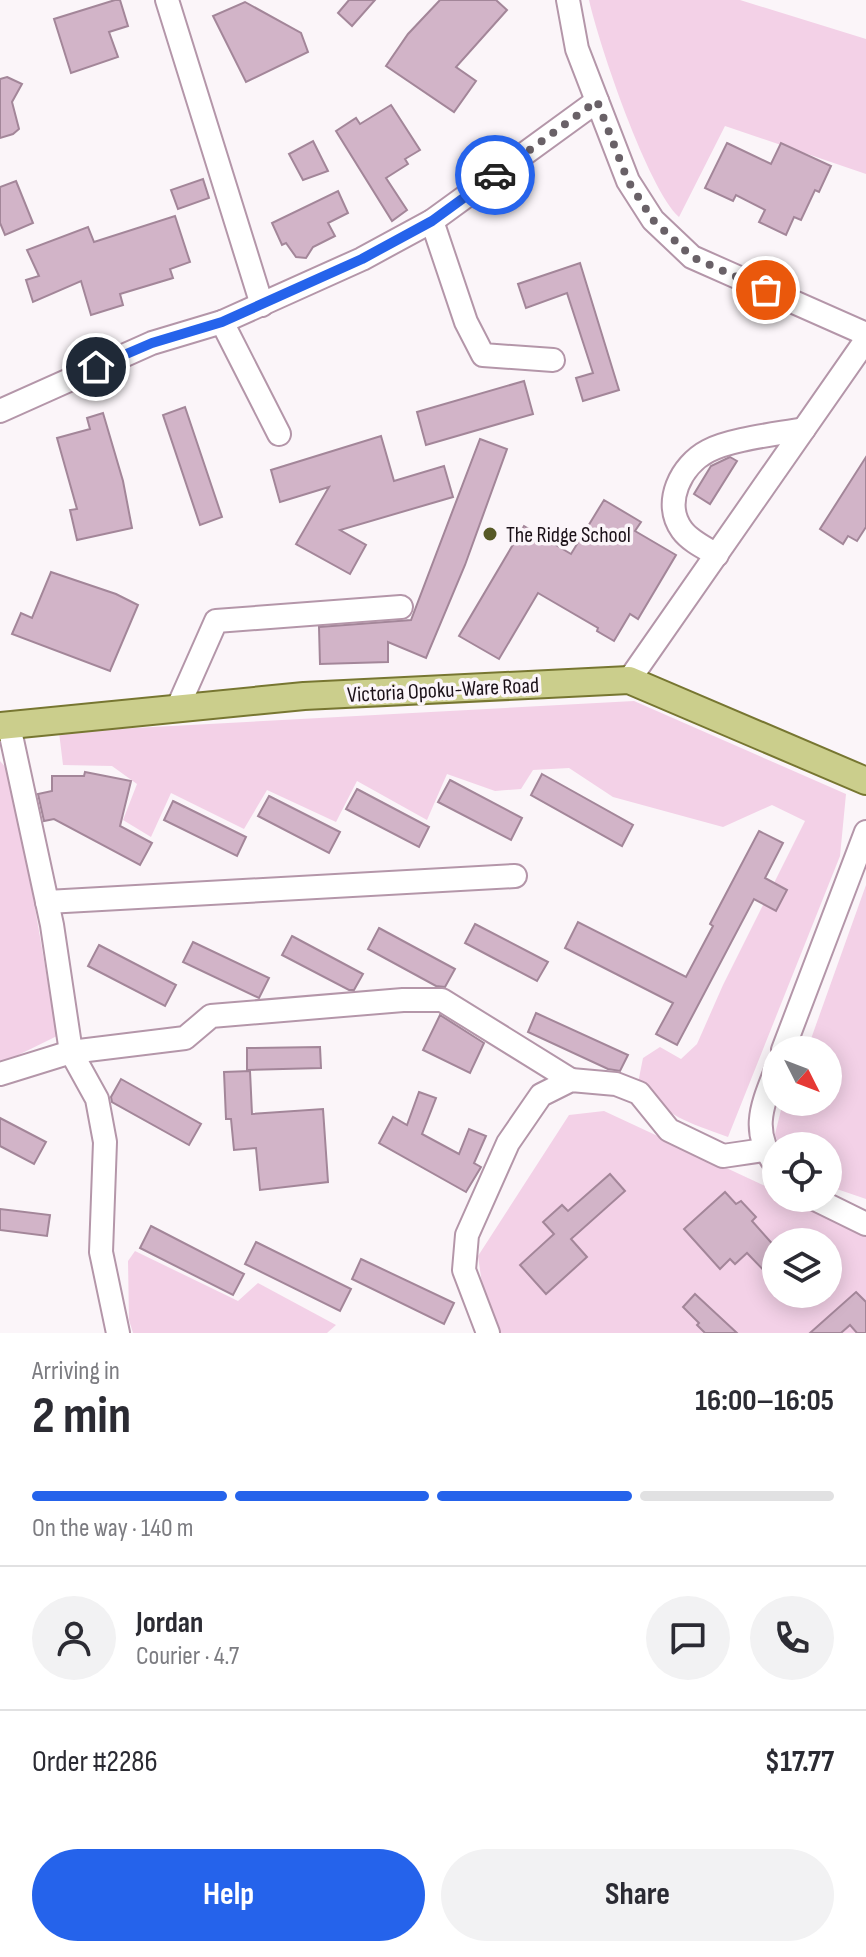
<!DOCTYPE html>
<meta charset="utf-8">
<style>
:root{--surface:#fff;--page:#f2f2f3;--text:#2b2b33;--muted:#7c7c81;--line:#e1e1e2;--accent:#2563eb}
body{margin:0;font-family:"Sofia Sans Condensed",sans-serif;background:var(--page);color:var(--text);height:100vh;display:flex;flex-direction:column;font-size:30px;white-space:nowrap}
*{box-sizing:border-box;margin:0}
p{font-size:26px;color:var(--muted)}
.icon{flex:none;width:44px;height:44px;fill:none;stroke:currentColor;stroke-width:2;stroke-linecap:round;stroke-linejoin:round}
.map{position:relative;height:1333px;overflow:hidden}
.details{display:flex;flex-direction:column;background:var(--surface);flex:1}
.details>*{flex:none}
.needle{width:52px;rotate:132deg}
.fabs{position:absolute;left:762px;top:1036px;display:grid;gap:16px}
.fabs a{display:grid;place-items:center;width:80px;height:80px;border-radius:50%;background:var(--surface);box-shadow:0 4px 20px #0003;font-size:40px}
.pin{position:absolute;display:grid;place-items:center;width:68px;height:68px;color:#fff;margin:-34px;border:4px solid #fff;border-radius:50%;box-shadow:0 2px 8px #0007}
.courier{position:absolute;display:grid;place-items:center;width:80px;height:80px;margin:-40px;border:6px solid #2563eb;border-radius:50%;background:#fff;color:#222;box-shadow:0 2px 10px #0007}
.head em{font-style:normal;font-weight:700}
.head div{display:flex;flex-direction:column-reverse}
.head{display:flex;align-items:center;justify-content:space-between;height:136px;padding:0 32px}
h1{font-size:52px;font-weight:700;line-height:60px}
.bar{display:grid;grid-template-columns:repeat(4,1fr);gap:12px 8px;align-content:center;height:96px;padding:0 32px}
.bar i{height:10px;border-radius:6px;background:var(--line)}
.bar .selected{background:var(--accent)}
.bar p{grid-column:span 4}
.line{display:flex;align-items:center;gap:20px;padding:0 32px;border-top:2px solid var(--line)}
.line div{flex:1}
.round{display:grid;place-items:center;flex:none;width:84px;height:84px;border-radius:42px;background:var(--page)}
.cta{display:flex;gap:16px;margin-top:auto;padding:16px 32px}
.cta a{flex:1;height:92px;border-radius:48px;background:var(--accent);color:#fff;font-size:32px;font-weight:700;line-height:92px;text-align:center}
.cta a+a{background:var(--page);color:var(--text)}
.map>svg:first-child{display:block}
.green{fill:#f3d1e7;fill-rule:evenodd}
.building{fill:#d2b4c8;stroke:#a38699;stroke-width:2}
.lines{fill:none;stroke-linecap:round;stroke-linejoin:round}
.minor-casing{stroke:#b496a9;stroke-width:26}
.major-casing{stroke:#777631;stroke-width:30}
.minor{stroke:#fff;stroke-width:22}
.major{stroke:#cbce8c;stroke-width:26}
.done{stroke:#696167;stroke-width:8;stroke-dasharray:0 14.4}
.route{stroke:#2563eb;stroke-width:10}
.poi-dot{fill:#575926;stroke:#fbf5f9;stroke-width:3}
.labels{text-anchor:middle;stroke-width:7;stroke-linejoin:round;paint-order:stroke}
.poi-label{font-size:22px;fill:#1b1118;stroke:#fbf5f9;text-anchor:start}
.street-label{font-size:22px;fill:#1b1118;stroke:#fbf5f9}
</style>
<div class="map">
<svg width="866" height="1333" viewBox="0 0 866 1333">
<rect width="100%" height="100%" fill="#fbf5f9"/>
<!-- green -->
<g class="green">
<path d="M 589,0 L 740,0 L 866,39 L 866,174 L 725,126 L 679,217 C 648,189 599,45 589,0 Z"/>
<path d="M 634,701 L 846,794 L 840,856 L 728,1137 C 687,1122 667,1117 638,1083 L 643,1058 L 660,1047 L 681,1059 L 697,1044 L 723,985 L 805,821 L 772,805 L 723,827 L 613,797 L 569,768 L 533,770 L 521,789 L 495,791 L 447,774 L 427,820 L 357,781 L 336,822 L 267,790 L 244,829 L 171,793 L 151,837 L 123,820 L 137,784 L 112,766 L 63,765 L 59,732 Z"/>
<polygon points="0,761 8,770 15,791 57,1036 0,1064"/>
<polygon points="866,885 866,1199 828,1186 828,1146 779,1146 775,1134 783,1102 828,1102 828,1050 807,1050"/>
<path d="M 604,1111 L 776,1191 L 776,1198 L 790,1198 L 866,1233 L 866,1333 L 499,1333 L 483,1291 L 478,1256 L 569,1115 ZM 776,1242 L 828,1242 L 828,1294 L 776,1294 Z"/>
<polygon points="135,1251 238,1301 258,1283 336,1325 327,1333 133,1333 129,1320 128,1261"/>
</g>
<!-- building -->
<g class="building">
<polygon points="115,0 120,0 128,26 109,32 118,57 71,73 54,19"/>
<polygon points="349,0 375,0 352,26 338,13"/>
<polygon points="440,0 496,0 507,10 456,67 476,81 454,112 386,66 408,34"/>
<polygon points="245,2 301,33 308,52 246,82 213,16"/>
<polygon points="7,77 22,84 12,102 19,129 13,134 0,138 0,79"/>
<polygon points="391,105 420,150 405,159 408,164 386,178 407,210 392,221 336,131 356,118 360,124"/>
<polygon points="313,141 328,171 303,180 289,154"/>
<polygon points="727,143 771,164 781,143 831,166 819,192 815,190 801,220 794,217 786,235 759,222 765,210 736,195 733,201 705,188"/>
<polygon points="203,179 209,198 178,209 171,190"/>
<polygon points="16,181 33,223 5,235 0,223 0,187"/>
<polygon points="338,191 348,213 328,223 335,236 313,247 306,258 296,257 286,243 282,245 272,223"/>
<polygon points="175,216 190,262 170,269 173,278 120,294 123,305 91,315 81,281 33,302 26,280 39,276 27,250 88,227 94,242"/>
<polygon points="580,263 619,390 583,401 576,378 593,373 567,293 526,308 518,284"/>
<polygon points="524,381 533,414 426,445 417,412"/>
<polygon points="185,407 222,517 200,525 163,415"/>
<polygon points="103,413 123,481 132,528 77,540 70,510 77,509 57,438 90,429 87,418"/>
<polygon points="381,436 394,481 444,466 453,497 340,530 366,545 350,574 296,544 329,487 280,502 271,470"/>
<polygon points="480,439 507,449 465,565 426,658 388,642 388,662 320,664 319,627 411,620"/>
<polygon points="730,457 737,461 710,504 694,494 711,466"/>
<polygon points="866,457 866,527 857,541 848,536 843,544 820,529"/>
<polygon points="604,500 641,522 635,531 676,555 638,619 630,614 614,641 597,631 598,628 538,593 499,659 459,636 524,526 571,554"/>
<polygon points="51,572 116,594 138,605 110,671 12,634 21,613 32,618"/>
<polygon points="85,772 131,781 120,826 152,843 140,865 54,819 44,821 38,794 52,791 52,776 84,776"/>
<polygon points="542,774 633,825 622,846 531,795"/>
<polygon points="450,780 522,818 511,840 438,802"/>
<polygon points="357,789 429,827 419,847 346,809"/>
<polygon points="269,796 340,832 329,853 258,816"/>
<polygon points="173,801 246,837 237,856 164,820"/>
<polygon points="759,831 783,843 765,878 787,890 776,911 754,899 677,1045 656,1034 673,1003 565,948 578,922 686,977 713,926 710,924"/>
<polygon points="475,924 548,962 537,981 465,943"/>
<polygon points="379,928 455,969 445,987 436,986 368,949"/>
<polygon points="292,936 363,974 354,990 349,990 282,955"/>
<polygon points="193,942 269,978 259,998 183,962"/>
<polygon points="99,945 176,985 165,1006 88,966"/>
<polygon points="536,1013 628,1055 620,1071 608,1069 528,1032"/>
<polygon points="440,1015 484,1043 470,1073 423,1050"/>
<polygon points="320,1047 321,1068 247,1070 247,1048"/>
<polygon points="250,1071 252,1114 323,1109 328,1182 260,1190 256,1148 234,1150 231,1119 226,1119 224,1072"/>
<polygon points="121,1079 201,1124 189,1145 112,1102 111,1097"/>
<polygon points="419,1092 436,1098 422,1134 459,1154 469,1129 486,1136 474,1163 481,1167 466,1192 379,1143 393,1117 407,1125"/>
<polygon points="0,1118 46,1142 34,1164 0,1146"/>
<polygon points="610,1174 625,1191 571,1239 587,1257 546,1294 520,1265 554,1234 543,1222 562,1205 568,1211"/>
<polygon points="725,1192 736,1204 741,1201 756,1217 752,1221 776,1248 776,1283 747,1253 735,1264 730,1259 720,1269 684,1229"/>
<polygon points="0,1209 50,1215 47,1236 0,1230"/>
<polygon points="151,1226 244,1274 233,1295 140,1248"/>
<polygon points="256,1242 351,1289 340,1311 245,1264"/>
<polygon points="361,1259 454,1303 444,1324 352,1279"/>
<polygon points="856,1292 866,1302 866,1333 857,1333 850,1325 841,1333 810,1333"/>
<polygon points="695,1294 737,1333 705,1333 697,1325 699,1323 683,1307"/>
</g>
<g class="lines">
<!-- minor casing -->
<g class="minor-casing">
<g id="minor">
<polyline points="167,0 262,305"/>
<polyline points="568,0 577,49 628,181 653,220 692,257 866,334"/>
<polyline points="432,221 466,322 483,355 553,360"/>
<polyline points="222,322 279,434"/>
<polyline points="0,411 152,343 222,322 362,259 432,221 597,101"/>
<path d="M 717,555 C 705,548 690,541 682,530 C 662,503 681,465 708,451 C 730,439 778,434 804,429"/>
<polyline points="629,680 866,340"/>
<polyline points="177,709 216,621 401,607"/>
<polyline points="9,726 52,925 71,1052 97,1099 105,1142 101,1252 118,1333"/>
<polyline points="47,902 515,876"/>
<polyline points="783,1050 866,832"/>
<path d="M 776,1070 C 762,1106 750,1131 776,1166"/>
<polyline points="0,1074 71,1052 185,1038 211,1016 403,1000 442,1000 571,1080"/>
<polyline points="813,1198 866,1224"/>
<polyline points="488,1333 464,1270 467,1235 508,1143 541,1095 571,1080 616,1084 639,1093 669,1130 723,1156 764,1150"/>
</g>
</g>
<!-- major casing -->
<g class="major-casing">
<polyline id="major" points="0,726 304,696 629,680 866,781"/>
</g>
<!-- minor -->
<use href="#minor" class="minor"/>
<!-- major -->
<use href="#major" class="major"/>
</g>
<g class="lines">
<!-- done -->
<polyline class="done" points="495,175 597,101 628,181 653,220 692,257 766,290"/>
<!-- route -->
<polyline class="route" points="96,367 152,343 222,322 362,259 432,221 495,175"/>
</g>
<!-- markers -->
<circle class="poi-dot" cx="490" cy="534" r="8"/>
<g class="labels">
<!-- poi labels -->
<g class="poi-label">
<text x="506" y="542">The Ridge School</text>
</g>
<!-- street labels -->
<g class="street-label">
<text transform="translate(443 689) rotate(-3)" y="8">Victoria Opoku-Ware Road</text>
</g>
</g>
</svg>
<div class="fabs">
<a><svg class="needle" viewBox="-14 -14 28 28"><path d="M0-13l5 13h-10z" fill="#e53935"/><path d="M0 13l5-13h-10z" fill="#7c7c81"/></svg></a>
<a><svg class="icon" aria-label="locate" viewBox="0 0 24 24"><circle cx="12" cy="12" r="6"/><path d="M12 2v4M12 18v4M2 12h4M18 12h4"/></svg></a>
<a><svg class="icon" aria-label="layers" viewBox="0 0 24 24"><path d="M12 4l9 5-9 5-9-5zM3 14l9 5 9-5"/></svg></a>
</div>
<div class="pin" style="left:766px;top:290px;background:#ea580c"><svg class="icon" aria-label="bag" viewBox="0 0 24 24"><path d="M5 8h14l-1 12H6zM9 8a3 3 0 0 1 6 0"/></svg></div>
<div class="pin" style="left:96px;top:367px;background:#1f2937"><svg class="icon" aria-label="home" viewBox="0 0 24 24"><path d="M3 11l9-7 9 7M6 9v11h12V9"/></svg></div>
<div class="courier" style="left:495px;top:175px"><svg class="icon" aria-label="car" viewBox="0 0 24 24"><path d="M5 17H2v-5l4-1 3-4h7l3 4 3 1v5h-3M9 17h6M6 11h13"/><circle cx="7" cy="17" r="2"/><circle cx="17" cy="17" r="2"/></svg></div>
</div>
<section class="details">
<div class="head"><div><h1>2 min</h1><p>Arriving in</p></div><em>16:00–16:05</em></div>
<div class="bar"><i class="selected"></i><i class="selected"></i><i class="selected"></i><i></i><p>On the way · 140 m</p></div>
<div class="line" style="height:144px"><a class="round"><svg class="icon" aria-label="person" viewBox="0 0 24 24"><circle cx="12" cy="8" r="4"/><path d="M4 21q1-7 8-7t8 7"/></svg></a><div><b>Jordan</b><p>Courier · 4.7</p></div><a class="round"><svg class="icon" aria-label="chat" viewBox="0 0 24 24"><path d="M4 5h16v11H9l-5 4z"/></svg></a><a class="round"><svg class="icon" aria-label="phone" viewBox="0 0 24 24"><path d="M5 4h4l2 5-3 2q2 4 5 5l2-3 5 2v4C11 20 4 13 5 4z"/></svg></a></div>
<div class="line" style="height:104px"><div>Order #2286</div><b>$17.77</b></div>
<div class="cta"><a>Help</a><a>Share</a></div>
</section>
